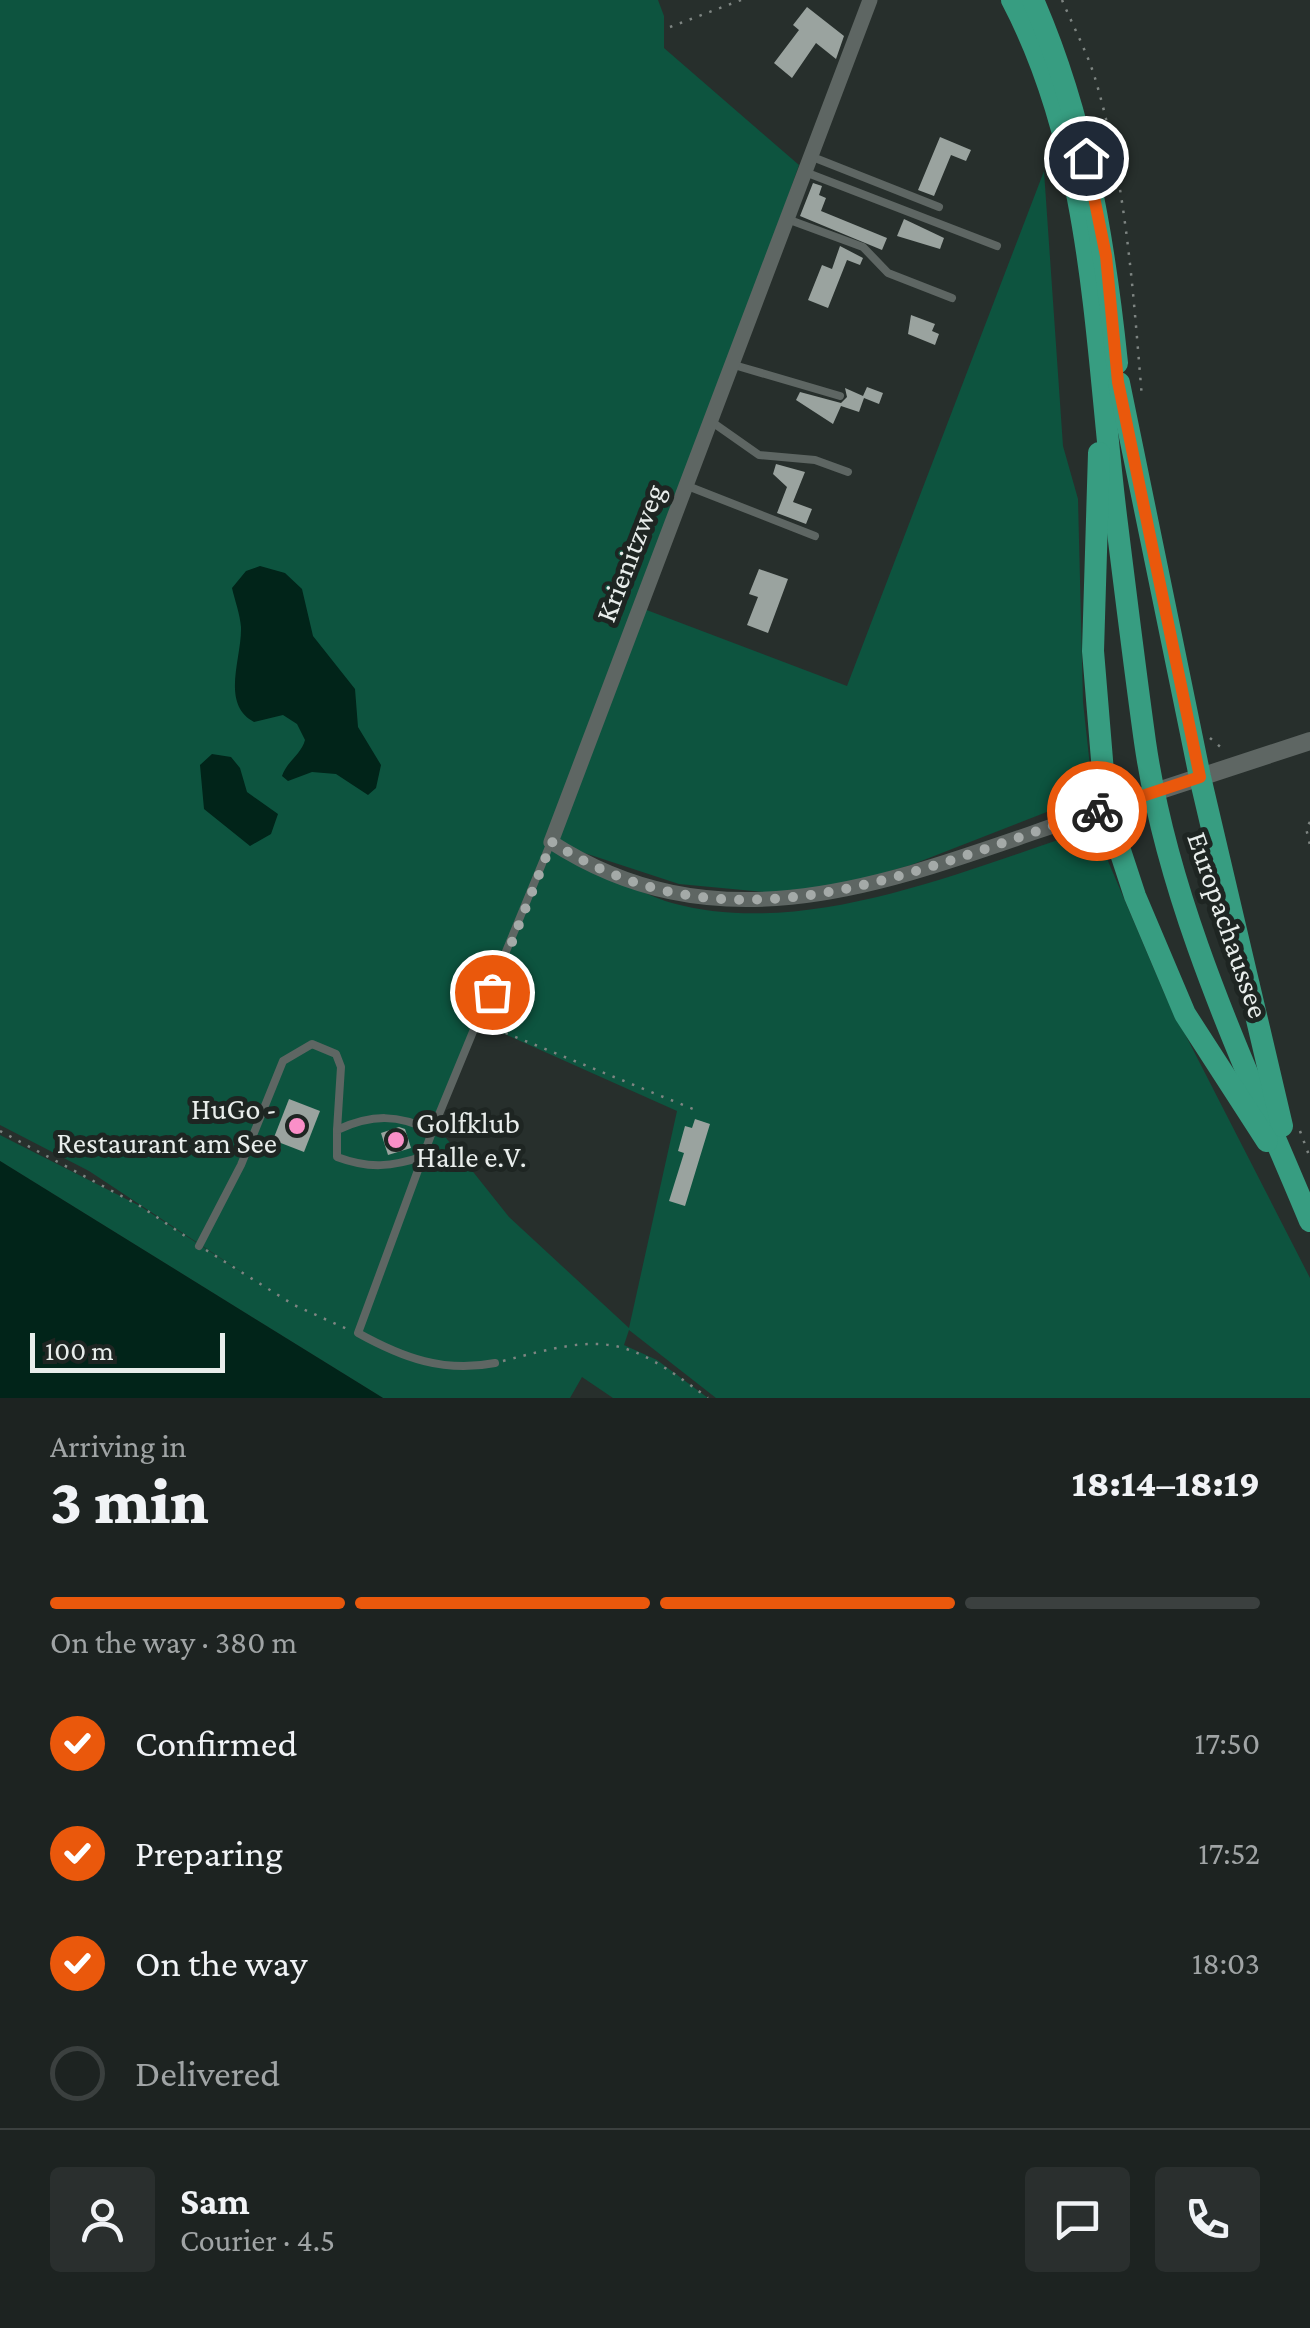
<!DOCTYPE html>
<meta charset="utf-8">
<style>
:root{--surface:#1d2321;--page:#2a2f2e;--text:#f1f3f6;--muted:#a0a4a5;--line:#3b403f;--accent:#ea580c}
body{margin:0;font-family:"Crimson Pro",serif;background:var(--page);color:var(--text);height:100vh;display:flex;flex-direction:column;font-size:38px;white-space:nowrap}
*{box-sizing:border-box;margin:0}
p{font-size:32px;color:var(--muted)}
.icon{flex:none;width:55px;height:55px;fill:none;stroke:currentColor;stroke-width:2;stroke-linecap:round;stroke-linejoin:round}
.map{position:relative;height:1398px;overflow:hidden}
.details{display:flex;flex-direction:column;background:var(--surface);flex:1}
.details>*{flex:none}
.scale{position:absolute;left:30px;bottom:25px;width:195px;box-sizing:border-box;padding-left:10px;border:5px solid #e8edeb;border-top:0;font-size:28px;line-height:35px;white-space:nowrap;color:#e8edeb;-webkit-text-stroke:8px #1e2522;paint-order:stroke}
.pin{position:absolute;display:grid;place-items:center;width:85px;height:85px;color:#fff;margin:-42px;border:5px solid #fff;border-radius:50%;box-shadow:0 2px 10px #0007}
.courier{position:absolute;display:grid;place-items:center;width:100px;height:100px;margin:-50px;border:8px solid #ea580c;border-radius:50%;background:#fff;color:#222;box-shadow:0 2px 12px #0007}
.summary em{font-style:normal;font-weight:800}
.summary div{display:flex;flex-direction:column-reverse}
.summary{display:flex;align-items:center;justify-content:space-between;height:170px;padding:0 50px}
h1{font-size:65px;font-weight:800;line-height:75px}
.bar{display:grid;grid-template-columns:repeat(4,1fr);gap:15px 10px;align-content:center;height:120px;padding:0 50px}
.bar i{height:12px;border-radius:8px;background:var(--line)}
.bar .selected{background:var(--accent)}
.bar p{grid-column:span 4}
.line{display:flex;align-items:center;gap:25px;padding:0 50px;border-top:2px solid var(--line)}
.line div{flex:1}
.round{display:grid;place-items:center;flex:none;width:105px;height:105px;border-radius:10px;background:var(--page)}
ol{padding:0 50px;list-style:none}
li{display:flex;align-items:center;gap:30px;height:110px}
li p{margin-inline-start:auto}
li .icon{padding:10px;border-radius:50%;background:var(--accent);color:#fff;stroke-width:4}
li:last-child{color:var(--muted)}
li i{width:55px;height:55px;border:5px solid var(--line);border-radius:50%}
.map>svg:first-child{display:block}
.green{fill:#0d543f;fill-rule:evenodd}
.water{fill:#012419}
.building{fill:#9aa39f}
.lines{fill:none;stroke-linecap:round;stroke-linejoin:round}
.path{stroke:#7e8582;stroke-width:2.5;stroke-dasharray:2.5 8;stroke-linecap:butt}
.service{stroke:#5e6663;stroke-width:8}
.minor{stroke:#5e6663;stroke-width:15}
.tertiary{stroke:#5e6663;stroke-width:18}
.primary{stroke:#379d81;stroke-width:22}
.done{stroke:#a4aaa8;stroke-width:10;stroke-dasharray:0 18}
.route{stroke:#ea580c;stroke-width:12}
.poi-dot{fill:#fa8fc8;stroke:#1e2522;stroke-width:4}
.labels{text-anchor:middle;stroke-width:10;stroke-linejoin:round;paint-order:stroke}
.street-label{font-size:30px;fill:#e8edeb;stroke:#1e2522}
.poi-label{font-size:30px;fill:#e8edeb;stroke:#1e2522;text-anchor:end}
</style>
<div class="map">
<svg width="1310" height="1398" viewBox="0 0 1310 1398">
<rect width="100%" height="100%" fill="#272f2c"/>
<!-- green -->
<path class="green" d="M 0,0 L 658,0 L 664,16 L 664,48 L 799,165 L 644,609 L 847,686 L 1044,171 L 1063,446 L 1078,499 L 1083,702 L 1093,794 L 911,865 L 849,883 L 775,893 L 679,884 L 557,844 C 593,863 633,892 672,903 C 808,940 966,869 1094,828 L 1165,995 L 1310,1278 L 1310,1398 L 716,1398 L 629,1330 L 624,1345 L 657,1360 L 708,1398 L 613,1398 L 582,1377 L 570,1398 L 383,1398 L 0,1161 L 0,1135 L 140,1206 L 266,1288 L 89,1171 L 0,1125 ZM 480,1023 L 677,1111 L 629,1328 L 509,1217 L 435,1124 Z"/>
<!-- water -->
<g class="water">
<path d="M 260,566 L 285,573 L 302,589 L 313,636 L 355,689 L 358,727 L 381,765 L 376,788 L 368,795 L 336,774 L 312,772 L 288,781 L 282,776 C 287,761 301,755 305,740 L 297,724 L 283,715 L 254,722 C 220,704 242,658 241,627 C 240,614 235,601 232,588 L 246,571 Z"/>
<polygon points="212,754 231,757 240,768 247,792 278,814 271,834 250,846 204,809 200,765"/>
<polygon points="0,1161 383,1398 0,1398"/>
</g>
<!-- building -->
<g class="building">
<polygon points="807,7 844,36 836,59 816,43 792,78 774,63 799,30 793,25"/>
<polygon points="940,137 971,150 966,161 951,155 934,196 918,190"/>
<polygon points="813,183 822,186 819,195 826,198 821,211 887,238 882,250 800,216"/>
<polygon points="904,219 944,238 940,249 897,236"/>
<polygon points="840,246 863,258 860,265 847,260 828,308 808,300 822,265 832,269"/>
<polygon points="911,315 935,324 932,331 939,334 935,345 908,334"/>
<polygon points="867,387 883,393 879,404 864,398 859,412 841,406 833,424 796,400 800,392 841,403 847,397 845,388 863,396"/>
<polygon points="776,464 805,472 793,502 812,509 806,524 777,513 787,487 773,474"/>
<polygon points="759,569 788,579 768,633 747,625 758,597 749,594"/>
<polygon points="289,1099 320,1111 304,1152 273,1140"/>
<polygon points="695,1119 710,1124 685,1206 669,1201 684,1153 678,1151 685,1126 692,1128"/>
<polygon points="399,1127 405,1129 411,1148 388,1155 381,1133"/>
</g>
<g class="lines">
<!-- path -->
<g class="path">
<path d="M 1062,0 C 1073,26 1087,52 1095,78 C 1126,182 1133,290 1142,398"/>
<polyline points="670,27 741,0"/>
<polyline points="1210,738 1224,750"/>
<polyline points="1310,822 1306,828 1310,845"/>
<polyline points="486,1025 693,1109"/>
<polyline points="0,1131 140,1206 191,1240"/>
<polyline points="1300,1131 1310,1158"/>
<polyline points="206,1250 294,1305 347,1329"/>
<path d="M 503,1361 C 605,1334 622,1334 708,1398"/>
</g>
<!-- service -->
<g class="service">
<polyline points="810,156 939,207"/>
<polyline points="805,172 997,246"/>
<polyline points="787,219 863,247 888,273 952,298"/>
<polyline points="734,365 840,396"/>
<polyline points="712,422 759,455 815,460 848,472"/>
<polyline points="685,485 815,536"/>
<path d="M 424,1156 C 392,1167 369,1169 337,1157 L 337,1130 C 372,1114 398,1114 432,1131"/>
<polyline points="199,1246 241,1165 283,1061 312,1044 336,1054 341,1067 337,1130"/>
<path d="M 495,1363 C 444,1373 403,1358 358,1333 L 435,1124 L 551,842"/>
</g>
<!-- minor -->
<path class="minor" d="M 870,0 L 551,842 C 735,961 921,868 1106,808"/>
<!-- tertiary -->
<polyline class="tertiary" points="1106,808 1310,741"/>
<!-- primary -->
<g class="primary">
<path d="M 1012,0 C 1096,160 1095,350 1117,524 C 1126,597 1135,670 1145,742 C 1169,909 1246,1067 1310,1221"/>
<path d="M 1033,0 C 1084,117 1104,238 1117,363"/>
<polyline points="1119,383 1200,777 1282,1126"/>
<polyline points="1099,453 1093,651 1106,808 1135,896 1185,1014 1267,1141"/>
</g>
</g>
<g class="lines">
<!-- done -->
<path class="done" d="M 492,992 L 552,842 C 733,960 914,870 1097,811"/>
<!-- route -->
<polyline class="route" points="1086,158 1106,256 1118,382 1200,777 1097,811"/>
</g>
<!-- markers -->
<g class="poi-dot">
<circle cx="297" cy="1126" r="10"/>
<circle cx="396" cy="1140" r="10"/>
</g>
<g class="labels">
<!-- street labels -->
<g class="street-label">
<text transform="translate(630 553) rotate(-69)" y="10">Krienitzweg</text>
<text transform="translate(1228 925) rotate(71)" y="10">Europachaussee</text>
</g>
<!-- poi labels -->
<g class="poi-label">
<text x="277" y="1119">HuGo -<tspan x="277" dy="34">Restaurant am See</tspan></text>
<text x="416" y="1133" text-anchor="start">Golfklub<tspan x="416" dy="34">Halle e.V.</tspan></text>
</g>
</g>
</svg>
<div class="scale">100 m</div>
<div class="pin" style="left:492px;top:992px;background:#ea580c"><svg class="icon" aria-label="bag" viewBox="0 0 24 24"><path d="M5 8h14l-1 12H6zM9 8a3 3 0 0 1 6 0"/></svg></div>
<div class="pin" style="left:1086px;top:158px;background:#1f2937"><svg class="icon" aria-label="home" viewBox="0 0 24 24"><path d="M3 11l9-7 9 7M6 9v11h12V9"/></svg></div>
<div class="courier" style="left:1097px;top:811px"><svg class="icon" aria-label="bike" viewBox="0 0 24 24"><circle cx="6" cy="16" r="4"/><circle cx="18" cy="16" r="4"/><path d="M6 16l4-8h5l3 8M10 8l3 8H6M13 5h3"/></svg></div>
</div>
<section class="details">
<div class="summary"><div><h1>3 min</h1><p>Arriving in</p></div><em>18:14–18:19</em></div>
<div class="bar"><i class="selected"></i><i class="selected"></i><i class="selected"></i><i></i><p>On the way · 380 m</p></div>
<ol>
<li><svg class="icon" aria-label="check" viewBox="0 0 24 24"><path d="M5 12l5 5 9-10"/></svg>Confirmed<p>17:50</p></li>
<li><svg class="icon" aria-label="check" viewBox="0 0 24 24"><path d="M5 12l5 5 9-10"/></svg>Preparing<p>17:52</p></li>
<li><svg class="icon" aria-label="check" viewBox="0 0 24 24"><path d="M5 12l5 5 9-10"/></svg>On the way<p>18:03</p></li>
<li><i></i>Delivered</li>
</ol>
<div class="line" style="height:180px"><a class="round"><svg class="icon" aria-label="person" viewBox="0 0 24 24"><circle cx="12" cy="8" r="4"/><path d="M4 21q1-7 8-7t8 7"/></svg></a><div><b>Sam</b><p>Courier · 4.5</p></div><a class="round"><svg class="icon" aria-label="chat" viewBox="0 0 24 24"><path d="M4 5h16v11H9l-5 4z"/></svg></a><a class="round"><svg class="icon" aria-label="phone" viewBox="0 0 24 24"><path d="M5 4h4l2 5-3 2q2 4 5 5l2-3 5 2v4C11 20 4 13 5 4z"/></svg></a></div>
</section>
